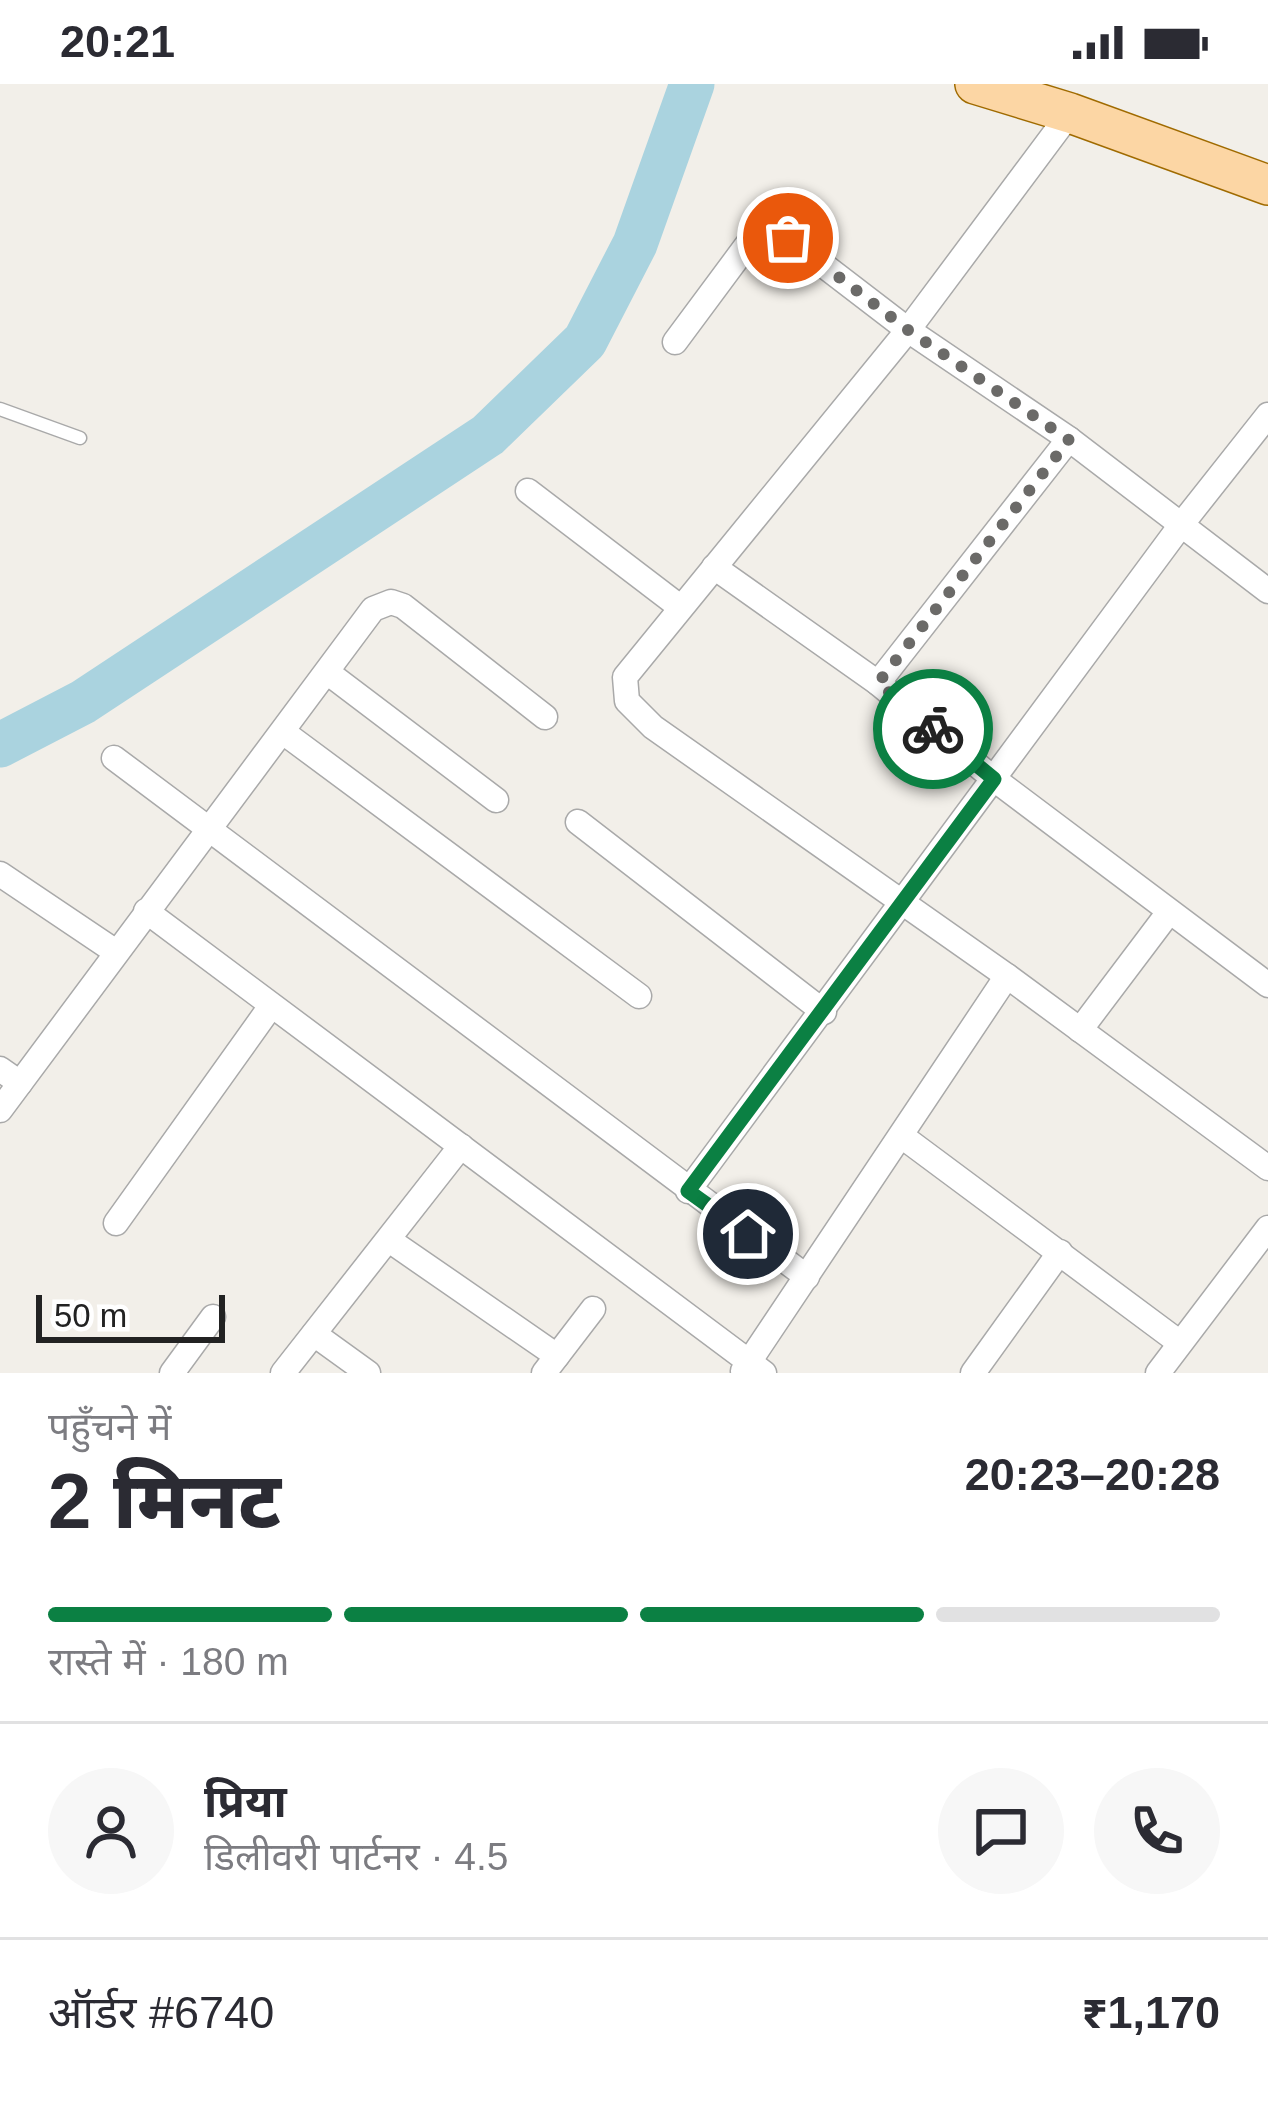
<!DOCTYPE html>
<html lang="hi">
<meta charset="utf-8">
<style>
:root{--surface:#fff;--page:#f7f7f7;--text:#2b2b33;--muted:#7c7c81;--line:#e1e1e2;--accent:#0b8043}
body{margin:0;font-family:Arial,"Noto Sans Devanagari",sans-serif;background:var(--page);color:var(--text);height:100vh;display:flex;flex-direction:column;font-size:45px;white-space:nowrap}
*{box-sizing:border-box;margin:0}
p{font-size:39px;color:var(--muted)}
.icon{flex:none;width:66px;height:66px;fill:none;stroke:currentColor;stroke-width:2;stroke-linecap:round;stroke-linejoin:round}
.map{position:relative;height:1289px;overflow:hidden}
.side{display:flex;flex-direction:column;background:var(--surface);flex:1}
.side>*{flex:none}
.scale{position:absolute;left:36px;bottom:30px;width:189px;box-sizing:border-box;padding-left:12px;border:6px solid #222;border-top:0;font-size:33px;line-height:42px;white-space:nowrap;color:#222;-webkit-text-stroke:9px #fff;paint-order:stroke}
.pin{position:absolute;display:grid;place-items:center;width:102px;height:102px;color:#fff;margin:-51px;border:6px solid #fff;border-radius:50%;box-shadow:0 3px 12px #0007}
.courier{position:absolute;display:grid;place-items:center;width:120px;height:120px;margin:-60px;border:9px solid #0b8043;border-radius:50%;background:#fff;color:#222;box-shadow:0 3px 15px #0007}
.headline em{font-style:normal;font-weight:800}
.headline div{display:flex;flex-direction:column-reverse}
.headline{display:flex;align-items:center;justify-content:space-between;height:204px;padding:0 48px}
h1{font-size:78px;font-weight:800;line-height:90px}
.bar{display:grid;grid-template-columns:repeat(4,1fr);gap:18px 12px;align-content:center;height:144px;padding:0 48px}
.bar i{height:15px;border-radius:9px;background:var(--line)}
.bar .active{background:var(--accent)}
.bar p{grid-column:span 4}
.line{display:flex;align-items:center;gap:30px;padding:0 48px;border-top:3px solid var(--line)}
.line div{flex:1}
.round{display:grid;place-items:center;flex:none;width:126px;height:126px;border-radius:63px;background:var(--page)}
.status{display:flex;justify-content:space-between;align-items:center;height:84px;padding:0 60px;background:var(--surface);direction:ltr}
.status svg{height:33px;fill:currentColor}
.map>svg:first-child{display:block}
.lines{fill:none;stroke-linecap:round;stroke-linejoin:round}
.river{stroke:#aad3df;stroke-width:45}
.lane-casing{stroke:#a9a9a9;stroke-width:15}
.street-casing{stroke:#a9a9a9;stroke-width:27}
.primary-casing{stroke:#a06b00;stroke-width:42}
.lane{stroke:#fff;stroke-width:12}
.street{stroke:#fff;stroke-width:24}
.primary{stroke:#fcd6a4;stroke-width:39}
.done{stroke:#6b6a68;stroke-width:12;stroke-dasharray:0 21.6}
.route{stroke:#0b8043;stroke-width:15}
</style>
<div class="status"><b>20:21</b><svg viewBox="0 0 49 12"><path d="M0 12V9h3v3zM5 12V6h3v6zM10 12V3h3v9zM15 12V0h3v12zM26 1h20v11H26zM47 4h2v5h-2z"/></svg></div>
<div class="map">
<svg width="1268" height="1289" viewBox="0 0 1268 1289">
<rect width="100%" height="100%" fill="#f2efe9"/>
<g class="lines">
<!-- river -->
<polyline class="river" points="0,661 83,618 488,351 585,257 635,160 692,0"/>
<!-- lane casing -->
<g class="lane-casing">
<polyline id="lane" points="0,325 80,354"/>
</g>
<!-- street casing -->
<g class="street-casing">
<g id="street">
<polyline points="1070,29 908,246 625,593 627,617 653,643 1007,892 1268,1084"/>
<path d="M 675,258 L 747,161 C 762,146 770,145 788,154 L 908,246 L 1069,355 L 1268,507"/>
<polyline points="528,407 680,523"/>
<polyline points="714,483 878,599 994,695 1268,901"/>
<polyline points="327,588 496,716"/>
<polyline points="878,599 1069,355"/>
<polyline points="283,648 639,912"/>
<polyline points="114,674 807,1193"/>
<polyline points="578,738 824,928"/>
<polyline points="0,790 116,868"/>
<polyline points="146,827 764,1289"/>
<polyline points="1080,946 1169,828"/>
<polyline points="0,985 20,999"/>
<polyline points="0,1026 373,525 391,518 403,522 545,633"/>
<polyline points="903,1053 1180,1259"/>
<polyline points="688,1107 1181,441 1268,331"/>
<polyline points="116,1139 271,922"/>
<polyline points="389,1156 557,1272"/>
<polyline points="314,1250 368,1289"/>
<polyline points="743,1287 1007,892"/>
<polyline points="172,1289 213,1233"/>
<polyline points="283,1289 461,1062"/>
<polyline points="544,1289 593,1225"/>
<polyline points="973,1289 1060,1168"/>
<polyline points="1158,1289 1268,1144"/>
</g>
</g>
<!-- primary casing -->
<g class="primary-casing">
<polyline id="primary" points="975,0 1070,29 1268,101"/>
</g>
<!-- lane -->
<use href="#lane" class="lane"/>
<!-- street -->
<use href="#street" class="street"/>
<!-- primary -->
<use href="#primary" class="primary"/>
</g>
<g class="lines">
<!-- done -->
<polyline class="done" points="788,154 908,246 1069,356 878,599 933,645"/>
<!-- route -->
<polyline class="route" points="748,1150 688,1107 994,695 933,645"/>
</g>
</svg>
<div class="scale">50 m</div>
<div class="pin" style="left:788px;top:154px;background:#ea580c"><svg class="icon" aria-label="bag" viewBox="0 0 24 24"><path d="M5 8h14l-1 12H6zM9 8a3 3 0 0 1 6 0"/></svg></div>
<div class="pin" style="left:748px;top:1150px;background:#1f2937"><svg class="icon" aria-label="home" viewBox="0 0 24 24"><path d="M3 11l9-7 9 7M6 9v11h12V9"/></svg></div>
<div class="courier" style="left:933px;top:645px"><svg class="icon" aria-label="bike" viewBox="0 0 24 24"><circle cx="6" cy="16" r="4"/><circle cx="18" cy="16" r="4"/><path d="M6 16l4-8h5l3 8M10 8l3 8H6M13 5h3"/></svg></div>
</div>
<section class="side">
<div class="headline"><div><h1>2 मिनट</h1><p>पहुँचने में</p></div><em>20:23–20:28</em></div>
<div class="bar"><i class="active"></i><i class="active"></i><i class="active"></i><i></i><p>रास्ते में · 180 m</p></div>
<div class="line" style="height:216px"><a class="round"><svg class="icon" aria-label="person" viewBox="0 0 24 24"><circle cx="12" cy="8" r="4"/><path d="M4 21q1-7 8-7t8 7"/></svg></a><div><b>प्रिया</b><p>डिलीवरी पार्टनर · 4.5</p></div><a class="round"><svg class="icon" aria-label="chat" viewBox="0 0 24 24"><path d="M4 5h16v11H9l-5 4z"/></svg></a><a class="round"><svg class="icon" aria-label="phone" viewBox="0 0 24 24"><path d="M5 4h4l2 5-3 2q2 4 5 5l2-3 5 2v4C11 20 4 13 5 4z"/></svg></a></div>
<div class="line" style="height:156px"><div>ऑर्डर #6740</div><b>₹1,170</b></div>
</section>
